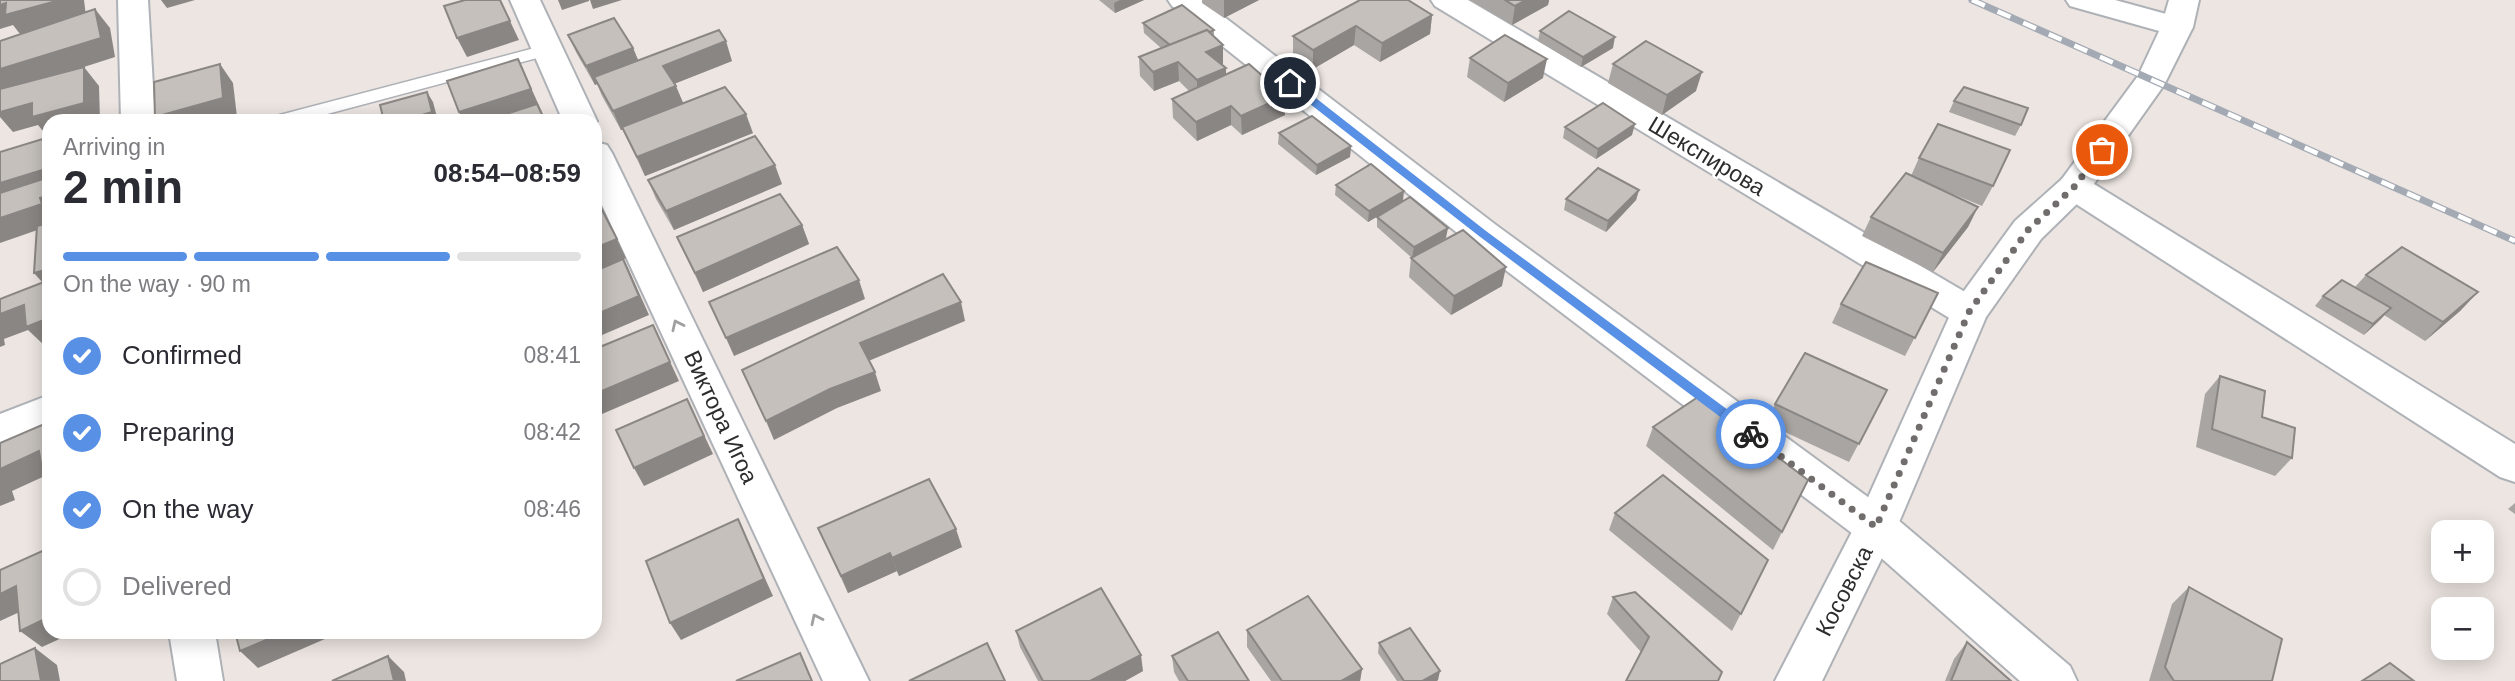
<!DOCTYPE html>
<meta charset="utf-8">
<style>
:root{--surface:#fff;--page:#f2f2f3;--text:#2b2b33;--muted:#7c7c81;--line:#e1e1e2;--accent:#5790e4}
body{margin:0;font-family:Helvetica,sans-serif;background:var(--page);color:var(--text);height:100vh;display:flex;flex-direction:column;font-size:26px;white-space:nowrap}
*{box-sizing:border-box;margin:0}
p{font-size:23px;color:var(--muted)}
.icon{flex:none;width:38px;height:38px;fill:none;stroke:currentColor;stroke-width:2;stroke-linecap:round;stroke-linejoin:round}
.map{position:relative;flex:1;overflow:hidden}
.sheet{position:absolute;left:42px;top:114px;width:560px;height:525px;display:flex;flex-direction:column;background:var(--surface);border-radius:21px;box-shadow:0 4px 18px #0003}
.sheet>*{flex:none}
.fabs{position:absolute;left:2431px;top:520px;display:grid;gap:14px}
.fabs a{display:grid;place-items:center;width:63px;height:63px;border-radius:14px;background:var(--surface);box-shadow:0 4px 18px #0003;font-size:35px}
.pin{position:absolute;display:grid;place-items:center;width:60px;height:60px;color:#fff;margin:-30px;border:4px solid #fff;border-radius:50%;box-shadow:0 2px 7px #0007}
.courier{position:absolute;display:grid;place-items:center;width:70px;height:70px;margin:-35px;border:5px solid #5790e4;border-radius:50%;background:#fff;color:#222;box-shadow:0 2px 9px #0007}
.head em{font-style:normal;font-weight:700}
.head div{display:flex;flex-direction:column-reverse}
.head{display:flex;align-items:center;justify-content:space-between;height:119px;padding:0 21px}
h1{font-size:46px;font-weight:700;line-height:52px}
.bar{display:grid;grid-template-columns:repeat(4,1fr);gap:10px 7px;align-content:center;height:84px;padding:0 21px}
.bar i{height:9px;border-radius:5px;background:var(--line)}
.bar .on{background:var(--accent)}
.bar p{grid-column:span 4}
ol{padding:0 21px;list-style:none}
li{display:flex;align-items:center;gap:21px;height:77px}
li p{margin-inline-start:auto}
li .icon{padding:7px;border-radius:50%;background:var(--accent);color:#fff;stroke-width:4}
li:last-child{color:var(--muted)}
li i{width:38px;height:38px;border:4px solid var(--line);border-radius:50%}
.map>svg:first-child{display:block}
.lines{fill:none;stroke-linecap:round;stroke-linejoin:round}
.lane-casing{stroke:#aeb2b7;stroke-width:3}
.street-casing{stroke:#aeb2b7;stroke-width:4}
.secondary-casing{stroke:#aeb2b7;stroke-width:4}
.lane{fill:#fff;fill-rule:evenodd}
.street{fill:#fff;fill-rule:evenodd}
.secondary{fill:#fff;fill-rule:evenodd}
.rail-casing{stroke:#a4aab4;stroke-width:7}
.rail{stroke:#fff;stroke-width:4.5;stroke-dasharray:14;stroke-linecap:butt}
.wall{fill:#a9a5a2}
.shaded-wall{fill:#8a8684}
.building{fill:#c5c0bc;stroke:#8a8684;stroke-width:2}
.oneway{stroke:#a0a0a0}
.route{fill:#5790e4}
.done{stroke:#706d6c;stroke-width:7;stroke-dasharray:0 12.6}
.labels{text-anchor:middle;stroke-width:5;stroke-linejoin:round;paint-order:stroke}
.street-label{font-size:23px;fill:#2d2d2d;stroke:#fff}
</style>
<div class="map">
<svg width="2515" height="681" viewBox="0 0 2515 681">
<rect width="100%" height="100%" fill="#ece5e1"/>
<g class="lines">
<!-- lane casing -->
<g class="lane-casing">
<polygon id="lane" points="546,45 555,50 552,54 301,121 269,121 272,117"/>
</g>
<!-- street casing -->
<g class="street-casing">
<g id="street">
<polygon points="118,0 148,0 155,121 121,121"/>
<polygon points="510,0 540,0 597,121 595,124 595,121 563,121"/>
<polygon points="1168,0 1202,0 1496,225 1891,514 2070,666 2077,681 2020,681 1861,540 1470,243 1172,6"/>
<polygon points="1431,0 1468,0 1982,302 1988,312 1982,322 1969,326 1956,322 1435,6"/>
<polygon points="2066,0 2115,0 2188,20 2193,27 2188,34 2177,36 2070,6"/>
<polygon points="595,142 607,145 612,153 869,681 823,681 595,190"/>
<polygon points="2074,175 2086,179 2515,444 2515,482 2500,477 2062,195 2057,187 2062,179"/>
<polygon points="49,395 49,428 0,447 0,414"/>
<polygon points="169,632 215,632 223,681 177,681"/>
</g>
</g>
<!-- secondary casing -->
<g class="secondary-casing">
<polygon id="secondary" points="2169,0 2199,0 2193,27 2164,85 2086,195 2041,239 1986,317 1897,527 1822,681 1775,681 1857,522 1956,302 2015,221 2062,179 2138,76 2161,27"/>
</g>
<!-- lane -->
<use href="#lane" class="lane"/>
<!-- street -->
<use href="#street" class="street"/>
<!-- secondary -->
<use href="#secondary" class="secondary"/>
<!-- rail casing -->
<g class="rail-casing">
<polyline id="rail" points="1972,0 2515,241"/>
</g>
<!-- rail -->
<use href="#rail" class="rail"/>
</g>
<!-- wall -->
<g class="wall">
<polygon points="1099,0 1144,0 1115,13"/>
<polygon points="1202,0 1259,0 1224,18 1202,3"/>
<polygon points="1470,0 1549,0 1548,5 1512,25"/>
<polygon points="1432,15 1430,34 1380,62 1354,45 1313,69 1293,55 1293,36"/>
<polygon points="1143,23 1214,30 1214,36 1223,64 1222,65 1226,68 1226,74 1285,115 1242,135 1231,125 1197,141 1173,118 1172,99 1189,91 1179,81 1154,91 1140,76 1139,57 1161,48 1144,33"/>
<polygon points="1540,31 1613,48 1581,67 1538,41"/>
<polygon points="568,35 633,48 638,60 732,61 674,84 683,103 753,133 645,176 623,130 621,130 602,96 597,84 595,85 577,54"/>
<polygon points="1470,58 1543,78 1504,102 1467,77"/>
<polygon points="1613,64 1696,91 1662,115 1608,83"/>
<polygon points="1954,101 2021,125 2015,136 1949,112"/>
<polygon points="1565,127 1632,135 1596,159 1563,138"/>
<polygon points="1279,133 1351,146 1350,157 1316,175 1278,144"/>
<polygon points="1919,158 1993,186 1982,206 1938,188 1978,207 1968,227 1933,272 1862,236 1871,217 1911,176"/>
<polygon points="648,180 782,184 674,230 656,199"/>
<polygon points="1336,185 1403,201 1446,238 1412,258 1377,227 1377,217 1390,209 1368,222 1335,195"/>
<polygon points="1639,190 1636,200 1606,232 1564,210 1566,199"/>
<polygon points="802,225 809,244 703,292 677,237"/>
<polygon points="1411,258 1502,286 1451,315 1409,277"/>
<polygon points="2366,275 2478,292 2460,311 2425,341 2384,315 2364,335 2315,306 2323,296 2355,287"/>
<polygon points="1938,293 1905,356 1832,323 1841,304"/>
<polygon points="2220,376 2262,417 2292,458 2275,476 2196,447 2205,394"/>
<polygon points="1887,390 1849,462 1766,423 1775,404"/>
<polygon points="1653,427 1808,480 1773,550 1646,446"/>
<polygon points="2515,503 2515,514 2508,509"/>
<polygon points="1615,513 1768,560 1732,631 1609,530"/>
<polygon points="818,528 962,547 899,576 897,571 848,593"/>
<polygon points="2189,587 2272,681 2149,681 2172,604"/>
<polygon points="1613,597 1718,681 1641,652 1607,614"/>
<polygon points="1247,630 1362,669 1360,681 1271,681 1247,647"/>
<polygon points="1016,631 1143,671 1125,681 1038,681 1020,647"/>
<polygon points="1967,642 2011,681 1945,681 1954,659"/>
<polygon points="1379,643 1438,680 1397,681 1378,653"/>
<polygon points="1172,656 1249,681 1179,681 1174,672"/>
</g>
<!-- shaded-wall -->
<g class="shaded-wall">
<polygon points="60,0 84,0 86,16 20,34 13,25 0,29 0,5 6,3"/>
<polygon points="161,0 195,0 167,8"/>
<polygon points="558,0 589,0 589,1 562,10"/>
<polygon points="590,0 622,0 593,9"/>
<polygon points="1120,0 1144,0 1115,13 1114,3"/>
<polygon points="1224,0 1259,0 1224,18"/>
<polygon points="1526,0 1549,0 1548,5 1512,25 1515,6"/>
<polygon points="95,9 110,28 115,57 0,94 0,69"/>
<polygon points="1432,15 1430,34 1380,62 1382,43"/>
<polygon points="510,21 519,40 467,57 457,38"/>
<polygon points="1356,26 1354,45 1313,69 1313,50"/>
<polygon points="1615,37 1613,48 1581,67 1583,57"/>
<polygon points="726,41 732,61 671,85 663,66"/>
<polygon points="1223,45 1223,64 1207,71 1206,52"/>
<polygon points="633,48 641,67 594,77 597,84 595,85 586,66"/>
<polygon points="518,59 546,121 463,121 459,112"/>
<polygon points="1547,59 1543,78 1504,102 1508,83"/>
<polygon points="1178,62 1179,81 1154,91 1153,72"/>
<polygon points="220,64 233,83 237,117 224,121 158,121 155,117"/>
<polygon points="84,67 99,86 100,121 49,121 49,136 48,137 38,125 13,132 0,117 0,112"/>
<polygon points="1226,68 1226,87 1197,99 1197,80"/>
<polygon points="1702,72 1696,91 1662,115 1667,95"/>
<polygon points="676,86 684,105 621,130 613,111"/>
<polygon points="427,92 433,102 438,121 402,121"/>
<polygon points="1285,96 1285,115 1242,135 1241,116"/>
<polygon points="1231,106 1231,125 1197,141 1196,122"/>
<polygon points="746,114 753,133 645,176 637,157"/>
<polygon points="1635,124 1632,135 1596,159 1598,149"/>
<polygon points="1351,146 1350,157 1316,175 1317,165"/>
<polygon points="775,165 782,184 674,230 666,211"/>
<polygon points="49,168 49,192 0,207 0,183"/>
<polygon points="1639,190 1636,200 1606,232 1608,221"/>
<polygon points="1404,191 1403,201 1368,222 1369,211"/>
<polygon points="49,195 49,226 0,243 0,218 40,198"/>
<polygon points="1978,207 1968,227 1933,272 1943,253"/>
<polygon points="802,225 809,244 703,292 695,273"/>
<polygon points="1448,228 1446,238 1412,258 1414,247"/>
<polygon points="617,239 626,258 624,259 649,315 595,338 595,248"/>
<polygon points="1506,267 1502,286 1451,315 1454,296"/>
<polygon points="49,269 49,290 34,273"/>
<polygon points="859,280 865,299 734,356 726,338"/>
<polygon points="2478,292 2460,311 2425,341 2443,322"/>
<polygon points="961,302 965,321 866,362 860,343"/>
<polygon points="24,305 49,318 49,344 45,346 28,330 4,339 5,345 0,347 0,314"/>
<polygon points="2391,308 2381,319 2364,335 2373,324"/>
<polygon points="653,325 679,381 595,417 595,394"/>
<polygon points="875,372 881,391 837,408 774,440 766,421 830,389"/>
<polygon points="687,399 713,454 644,486 634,468"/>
<polygon points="39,451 49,460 49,476 47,475 12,491 15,500 0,506 0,469"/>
<polygon points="738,519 773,596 681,640 670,623"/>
<polygon points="956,529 962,547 899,576 892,558"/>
<polygon points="890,553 897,571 848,593 841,576"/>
<polygon points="16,586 37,604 0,621 0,594"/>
<polygon points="49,617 49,632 75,632 42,647 20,631"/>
<polygon points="285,632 341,632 258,668 240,651"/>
<polygon points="35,648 57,665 60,681 41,681"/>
<polygon points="1141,655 1143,671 1125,681 1090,681"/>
<polygon points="388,656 404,672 406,681 394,681"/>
<polygon points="1362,669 1360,681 1341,681"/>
<polygon points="1440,671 1438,680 1437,681 1422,681"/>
</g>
<!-- building -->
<g class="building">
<polygon points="0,0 60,0 5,15 6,3 0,5"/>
<polygon points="465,0 500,0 510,21 457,38 444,6"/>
<polygon points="1360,0 1408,0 1432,15 1382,43 1356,26 1313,50 1293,36"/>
<polygon points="1505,0 1526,0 1515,6"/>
<polygon points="1182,5 1214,30 1210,32 1207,30 1170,45 1143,23"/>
<polygon points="95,9 101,38 0,69 0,41"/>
<polygon points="1569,11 1615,37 1583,57 1540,31"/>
<polygon points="614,18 633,48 586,66 568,35"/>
<polygon points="719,30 726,41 663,66 676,86 613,111 594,77"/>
<polygon points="1207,30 1223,45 1206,52 1226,68 1197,80 1178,62 1153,72 1139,57"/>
<polygon points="1505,35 1547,59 1508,83 1470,58"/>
<polygon points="1646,41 1702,72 1667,95 1613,64"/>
<polygon points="518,59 531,89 459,112 447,81"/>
<polygon points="220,64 223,98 155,117 154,82"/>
<polygon points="1249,64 1285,96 1241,116 1231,106 1196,122 1172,99"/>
<polygon points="84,67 84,103 32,117 32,103 0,112 0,89"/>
<polygon points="725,87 746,114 637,157 622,127"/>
<polygon points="1964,87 2028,108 2021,125 1954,101"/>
<polygon points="427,92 432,112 402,121 384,121 380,105"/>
<polygon points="1603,103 1635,124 1598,149 1565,127"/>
<polygon points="537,104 545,121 485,121"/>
<polygon points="1312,116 1351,146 1317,165 1279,133"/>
<polygon points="1938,124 2010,150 1993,186 1919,158"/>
<polygon points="755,136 775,165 666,211 648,180"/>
<polygon points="49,137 49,168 0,183 0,152"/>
<polygon points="1371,164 1404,191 1369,211 1336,185"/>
<polygon points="1598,168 1639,190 1608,221 1566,199"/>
<polygon points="1906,173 1978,207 1943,253 1871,217"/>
<polygon points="49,177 49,195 40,198 42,204 0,218 0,193"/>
<polygon points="780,194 802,225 695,273 677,237"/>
<polygon points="1410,197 1448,228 1414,247 1377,217"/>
<polygon points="595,200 597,200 617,239 595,248"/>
<polygon points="49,223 49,269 34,273 37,226"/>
<polygon points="1463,230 1506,267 1454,296 1411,258"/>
<polygon points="837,247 859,280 726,338 709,302"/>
<polygon points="2402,247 2478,292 2443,322 2366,275"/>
<polygon points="623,259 639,296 595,315 595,271"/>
<polygon points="1866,262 1938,293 1915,338 1841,304"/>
<polygon points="943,274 961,302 860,343 875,372 830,389 766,421 742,370"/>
<polygon points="49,280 49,318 26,327 24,305 0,314 0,299"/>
<polygon points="2342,280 2391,308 2373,324 2323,296"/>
<polygon points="653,325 670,362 595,394 595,349"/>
<polygon points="1805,353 1887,390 1859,444 1775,404"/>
<polygon points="2220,376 2265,391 2262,417 2295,428 2292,458 2212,429"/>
<polygon points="1698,397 1808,480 1782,532 1653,427"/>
<polygon points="687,399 704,436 634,468 616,430"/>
<polygon points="49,422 49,467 42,470 39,451 0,469 0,443"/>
<polygon points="1663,475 1768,560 1741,614 1615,513"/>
<polygon points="929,479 956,529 892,558 890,553 841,576 818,528"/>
<polygon points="738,519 764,579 670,623 646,561"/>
<polygon points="49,548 49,617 20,631 16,586 0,594 0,570"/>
<polygon points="2189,587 2282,639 2272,681 2174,681 2165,667"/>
<polygon points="1101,588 1141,655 1090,681 1043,681 1016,631"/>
<polygon points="1635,592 1722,672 1718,681 1626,681 1649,637 1613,597"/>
<polygon points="1308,596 1362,669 1341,681 1282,681 1247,630"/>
<polygon points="1410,628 1440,671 1422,681 1404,681 1379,643"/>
<polygon points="235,632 285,632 240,651"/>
<polygon points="1218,632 1249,681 1188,681 1172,656"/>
<polygon points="1967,642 2011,681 1951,681"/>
<polygon points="987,643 1005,681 909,681"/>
<polygon points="35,648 41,681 0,681 0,664"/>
<polygon points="800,653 812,681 736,681"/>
<polygon points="388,656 394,681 332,681"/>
<polygon points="2390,663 2414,681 2362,681"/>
</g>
<!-- one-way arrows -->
<defs><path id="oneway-chevron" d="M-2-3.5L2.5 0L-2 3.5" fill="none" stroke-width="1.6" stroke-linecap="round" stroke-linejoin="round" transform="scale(1.75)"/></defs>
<g class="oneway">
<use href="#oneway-chevron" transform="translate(677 325) rotate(-115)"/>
<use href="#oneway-chevron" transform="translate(816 619) rotate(-116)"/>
</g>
<!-- route -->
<polygon class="route" points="1287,81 1294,81 1486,231 1755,430 1755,437 1747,437 1479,236 1287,86"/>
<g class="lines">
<!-- done -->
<polyline class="done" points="1751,434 1876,527 1969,312 2028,230 2074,187 2102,150"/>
</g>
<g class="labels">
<!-- street labels -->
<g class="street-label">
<text transform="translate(1707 156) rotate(31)" y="8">Шекспирова</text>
<text transform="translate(721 417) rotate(65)" y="8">Виктора Игоа</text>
<text transform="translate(1844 591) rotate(-63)" y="8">Косовска</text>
</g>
</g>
</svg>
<div class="fabs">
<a>+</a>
<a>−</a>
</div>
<div class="pin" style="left:2102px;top:150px;background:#ea580c"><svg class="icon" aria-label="bag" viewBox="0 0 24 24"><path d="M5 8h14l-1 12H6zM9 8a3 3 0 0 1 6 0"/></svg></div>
<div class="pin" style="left:1290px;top:83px;background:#1f2937"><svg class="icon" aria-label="home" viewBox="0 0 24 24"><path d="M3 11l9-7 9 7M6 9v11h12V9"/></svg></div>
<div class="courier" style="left:1751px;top:434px"><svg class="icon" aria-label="bike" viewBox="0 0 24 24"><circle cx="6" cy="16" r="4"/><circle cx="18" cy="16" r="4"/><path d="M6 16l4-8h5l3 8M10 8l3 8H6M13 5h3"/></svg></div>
<section class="sheet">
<div class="head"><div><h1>2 min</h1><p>Arriving in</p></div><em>08:54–08:59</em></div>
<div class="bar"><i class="on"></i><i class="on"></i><i class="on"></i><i></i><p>On the way · 90 m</p></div>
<ol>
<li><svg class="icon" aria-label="check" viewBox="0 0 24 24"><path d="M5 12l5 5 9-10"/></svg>Confirmed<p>08:41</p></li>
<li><svg class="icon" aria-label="check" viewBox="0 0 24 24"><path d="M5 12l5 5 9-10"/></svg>Preparing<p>08:42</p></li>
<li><svg class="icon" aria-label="check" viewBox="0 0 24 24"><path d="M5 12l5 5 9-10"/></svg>On the way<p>08:46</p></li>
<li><i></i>Delivered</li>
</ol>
</section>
</div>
